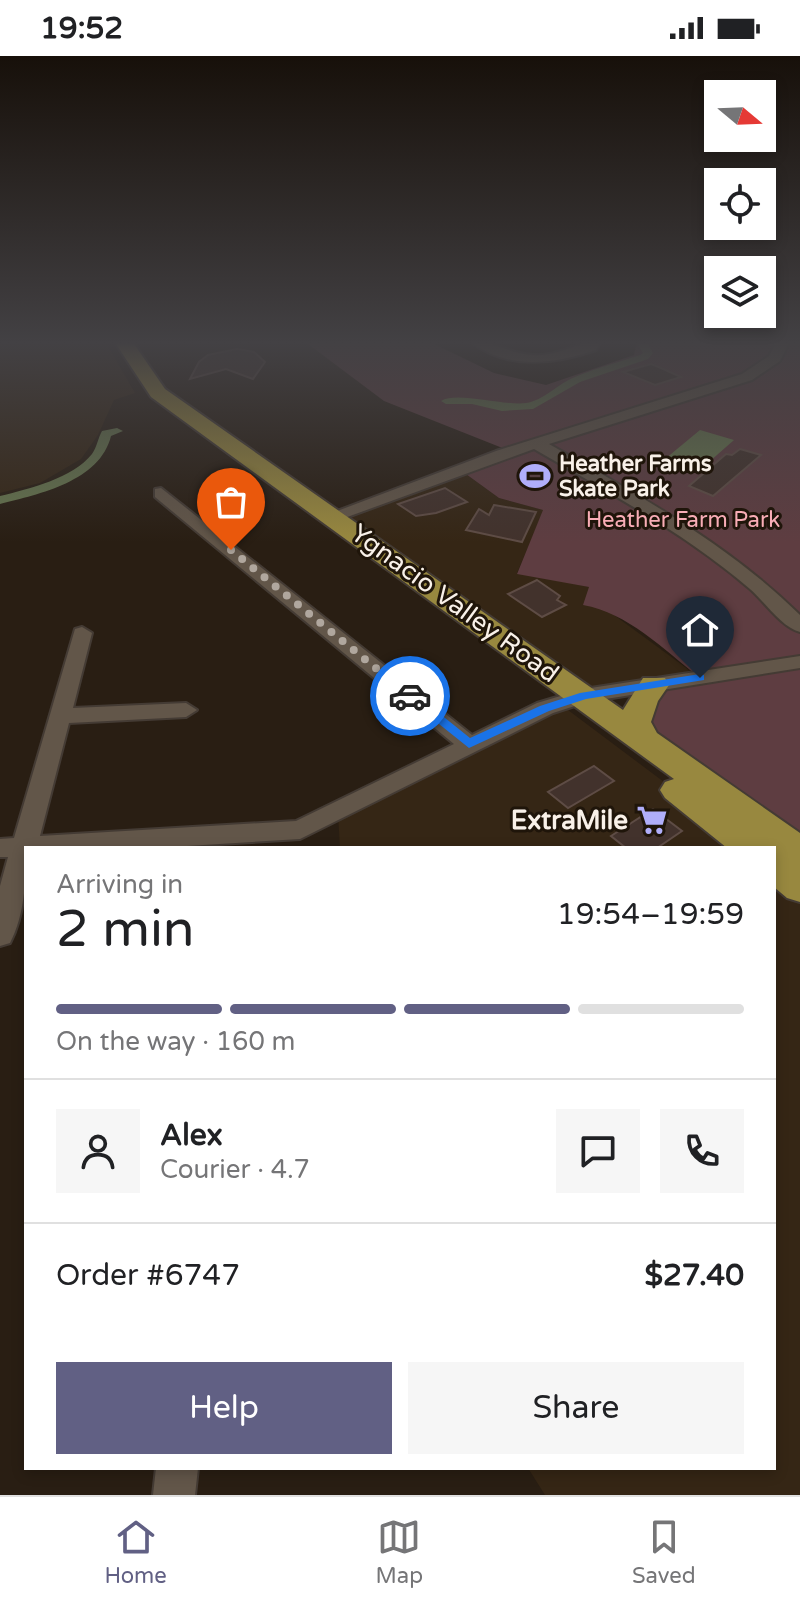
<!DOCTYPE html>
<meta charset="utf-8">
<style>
:root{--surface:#fff;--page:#f6f6f6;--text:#202124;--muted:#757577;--line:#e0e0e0;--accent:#616084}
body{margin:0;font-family:"Varela Round",sans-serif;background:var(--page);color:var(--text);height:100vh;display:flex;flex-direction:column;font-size:30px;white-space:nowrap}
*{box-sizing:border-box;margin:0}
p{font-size:26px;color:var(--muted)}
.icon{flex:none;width:44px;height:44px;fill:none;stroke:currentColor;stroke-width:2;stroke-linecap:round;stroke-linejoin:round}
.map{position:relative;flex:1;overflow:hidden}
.drawer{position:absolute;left:24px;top:790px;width:752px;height:624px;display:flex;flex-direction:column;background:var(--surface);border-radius:0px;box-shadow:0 4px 12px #0003}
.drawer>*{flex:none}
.needle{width:52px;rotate:109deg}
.tools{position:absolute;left:704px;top:24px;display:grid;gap:16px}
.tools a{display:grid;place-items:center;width:72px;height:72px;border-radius:0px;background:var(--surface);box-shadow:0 4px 12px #0003;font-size:40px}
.pin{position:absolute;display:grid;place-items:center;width:68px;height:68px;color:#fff;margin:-82px -34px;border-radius:50% 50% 50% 0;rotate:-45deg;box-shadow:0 0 8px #0007}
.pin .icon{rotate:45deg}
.courier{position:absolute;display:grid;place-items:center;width:80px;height:80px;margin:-40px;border:6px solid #1a73e8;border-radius:50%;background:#fff;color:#222;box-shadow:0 2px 10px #0007}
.summary em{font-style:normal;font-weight:600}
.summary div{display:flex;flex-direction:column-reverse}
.summary{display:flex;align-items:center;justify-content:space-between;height:136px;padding:0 32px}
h1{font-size:52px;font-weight:600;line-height:60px}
.bar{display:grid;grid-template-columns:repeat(4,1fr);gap:12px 8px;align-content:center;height:96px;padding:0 32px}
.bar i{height:10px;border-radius:6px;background:var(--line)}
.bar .selected{background:var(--accent)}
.bar p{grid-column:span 4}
.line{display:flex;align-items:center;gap:20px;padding:0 32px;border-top:2px solid var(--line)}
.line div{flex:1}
.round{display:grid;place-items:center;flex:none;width:84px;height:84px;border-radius:0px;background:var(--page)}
.action{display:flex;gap:16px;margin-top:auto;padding:16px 32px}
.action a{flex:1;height:92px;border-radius:0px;background:var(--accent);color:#fff;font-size:32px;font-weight:600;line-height:92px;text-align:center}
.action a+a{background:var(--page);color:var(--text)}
.status{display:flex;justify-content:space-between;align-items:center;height:56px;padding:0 40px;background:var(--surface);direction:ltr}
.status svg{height:22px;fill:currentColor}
.dock{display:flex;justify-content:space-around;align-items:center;height:112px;border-top:2px solid var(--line);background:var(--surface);font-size:22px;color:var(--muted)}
.dock a{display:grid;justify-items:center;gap:4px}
.dock .selected{color:var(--accent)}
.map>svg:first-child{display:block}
.built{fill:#352615}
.green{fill:#5e3d41}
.water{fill:#66754e}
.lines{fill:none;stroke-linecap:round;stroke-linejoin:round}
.canal{fill:#66754e;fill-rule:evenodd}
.building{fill:#42322c;stroke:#5e4c45;stroke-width:2}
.minor-casing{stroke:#443b34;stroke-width:4}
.highway-casing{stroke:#443b34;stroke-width:4}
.minor{fill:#625649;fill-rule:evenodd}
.highway{fill:#98883f;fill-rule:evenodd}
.route{fill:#1a73e8}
.done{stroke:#b0a79e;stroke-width:8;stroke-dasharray:0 14.4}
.labels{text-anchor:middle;stroke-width:6;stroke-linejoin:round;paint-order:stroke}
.far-poi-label{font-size:22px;font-weight:bold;fill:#f9f1e9;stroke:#1f150a;text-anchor:start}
.far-park-label{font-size:22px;fill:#f9adb6;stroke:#1f150a}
.street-label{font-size:26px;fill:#f9f1e9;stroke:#1f150a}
.poi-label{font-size:26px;font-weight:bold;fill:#f9f1e9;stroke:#1f150a;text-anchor:end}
</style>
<div class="status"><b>19:52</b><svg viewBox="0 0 49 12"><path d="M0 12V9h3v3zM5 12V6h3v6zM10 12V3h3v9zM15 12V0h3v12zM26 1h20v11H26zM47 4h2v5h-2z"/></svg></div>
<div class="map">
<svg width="800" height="1439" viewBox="0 0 800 1439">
<rect width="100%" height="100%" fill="#291e13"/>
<!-- built -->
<g class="built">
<polygon points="0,285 105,285 135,337 114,344 98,379 81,403 40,427 0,437"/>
<polygon points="459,413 499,442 544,454 517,517 590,531 614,559 700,622 584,640 333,460"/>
<polygon points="560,648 752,792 340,792 338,758"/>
<polygon points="774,810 800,832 800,1439 545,1439 528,1412 774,1412"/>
</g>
<!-- green -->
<path class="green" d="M 304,285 L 428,285 L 494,317 L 546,329 L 634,299 L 637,285 L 800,285 L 800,796 L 643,682 L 654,629 L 699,621 C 663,593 628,557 583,549 L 589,531 L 517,518 L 543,454 L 499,442 L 459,413 L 510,395 L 384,345 Z"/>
<!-- water -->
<polygon class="water" points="700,374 734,384 701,413 665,403"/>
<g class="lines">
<!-- canal -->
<g class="canal">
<path d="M 636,285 L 646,285 L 653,297 L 648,303 L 580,326 L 533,353 L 502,355 L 472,348 L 446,348 L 441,345 C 457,335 502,350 526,347 C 543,345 559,327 575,321 C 596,312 619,306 640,299 L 643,297 Z"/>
<path d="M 117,372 L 123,375 L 111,380 C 100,425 40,438 0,448 L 0,440 C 29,433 73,422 92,398 C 97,391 98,382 102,375 Z"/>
</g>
</g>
<!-- building -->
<g class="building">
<polygon points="237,293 254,296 265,306 253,323 226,313 190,323 199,306 208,299"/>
<polygon points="651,308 661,312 681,321 655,329 623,316"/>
<polygon points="740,393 761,399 713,440 689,430 726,398 732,399"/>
<polygon points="445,432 467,446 436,457 416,460 398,448"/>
<polygon points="494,449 536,456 522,486 466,474 479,453 489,459"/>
<polygon points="537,524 560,540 557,544 566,549 542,561 508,538"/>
<polygon points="594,710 614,725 568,752 548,736"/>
<polygon points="653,753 682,775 657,792 626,792 611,780"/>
</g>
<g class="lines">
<!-- minor casing -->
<g class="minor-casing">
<g id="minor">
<path d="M 470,285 C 493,285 511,298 533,299 C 558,301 578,285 601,285 L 596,294 C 555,308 507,315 470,285 Z"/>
<path d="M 777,285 L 790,285 L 780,305 L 752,324 L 549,388 C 638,439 727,487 800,559 L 800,576 C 782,572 764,545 750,533 C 685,477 608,436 534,393 L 339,464 L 333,465 L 324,460 L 496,395 L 742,318 L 769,300 Z"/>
<path d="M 161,432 L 472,679 L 537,647 L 584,633 L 800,600 L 800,612 L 587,646 L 553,657 L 300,783 L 155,792 L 26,792 C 26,824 25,858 10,887 L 0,890 L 0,830 L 8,801 L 0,801 L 0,783 L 14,782 L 75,573 L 82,571 L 92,577 L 73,652 L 186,647 L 197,654 L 186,661 L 69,667 L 40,780 L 296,765 L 454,688 L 155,441 L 155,433 Z"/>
<polygon points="156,1412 198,1412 195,1439 153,1439"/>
</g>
</g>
<!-- highway casing -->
<g class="highway-casing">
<polygon id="highway" points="114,285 132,285 165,333 623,654 643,622 665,622 669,629 658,645 651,666 657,677 800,777 800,846 787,842 774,831 774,792 727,792 665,742 660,734 665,726 674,723 151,341"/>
</g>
<!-- minor -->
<use href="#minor" class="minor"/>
<!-- highway -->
<use href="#highway" class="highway"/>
</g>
<!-- sky -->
<linearGradient id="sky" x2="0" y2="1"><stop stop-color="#17100a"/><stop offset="0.59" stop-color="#434144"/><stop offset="1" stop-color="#434144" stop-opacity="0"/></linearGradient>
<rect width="800" height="486" fill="url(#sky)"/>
<!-- route -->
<polygon class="route" points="700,618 704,619 704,624 586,643 549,655 469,692 404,640 414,637 470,682 540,650 580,637"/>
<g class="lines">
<!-- done -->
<polyline class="done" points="231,494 410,640"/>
</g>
<!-- icons -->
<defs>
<g id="stadium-bare" transform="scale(2.4)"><path d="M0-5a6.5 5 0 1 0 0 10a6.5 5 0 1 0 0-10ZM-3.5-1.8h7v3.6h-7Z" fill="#b0aefa" stroke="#1f150a" stroke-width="2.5" paint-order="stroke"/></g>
<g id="supermarket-bare" transform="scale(2.4)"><path d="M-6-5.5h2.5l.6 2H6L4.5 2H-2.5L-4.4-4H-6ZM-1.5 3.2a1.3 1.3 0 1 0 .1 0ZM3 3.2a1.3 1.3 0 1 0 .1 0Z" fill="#b0aefa" stroke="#1f150a" stroke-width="2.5" paint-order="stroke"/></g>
</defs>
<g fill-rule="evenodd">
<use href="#stadium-bare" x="535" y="420"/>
<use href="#supermarket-bare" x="652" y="764"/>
</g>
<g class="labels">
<!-- far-poi labels -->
<g class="far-poi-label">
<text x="559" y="415">Heather Farms<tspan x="559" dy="25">Skate Park</tspan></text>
</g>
<!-- far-park labels -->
<g class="far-park-label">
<text x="683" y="471">Heather Farm Park</text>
</g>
<!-- street labels -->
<g class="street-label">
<text transform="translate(455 547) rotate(36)" y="9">Ygnacio Valley Road</text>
</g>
<!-- poi labels -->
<g class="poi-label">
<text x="628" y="773">ExtraMile</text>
</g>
</g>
</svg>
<div class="tools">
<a><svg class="needle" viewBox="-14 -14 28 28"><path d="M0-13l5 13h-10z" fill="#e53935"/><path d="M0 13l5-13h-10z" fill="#757577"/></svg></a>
<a><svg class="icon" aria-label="locate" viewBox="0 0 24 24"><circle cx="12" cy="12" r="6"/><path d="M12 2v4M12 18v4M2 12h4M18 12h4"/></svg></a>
<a><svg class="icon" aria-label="layers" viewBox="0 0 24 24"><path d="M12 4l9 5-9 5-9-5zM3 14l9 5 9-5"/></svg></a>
</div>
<div class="pin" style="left:231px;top:494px;background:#ea580c"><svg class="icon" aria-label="bag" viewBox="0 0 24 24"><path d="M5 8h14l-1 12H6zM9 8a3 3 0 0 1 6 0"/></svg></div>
<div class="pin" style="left:700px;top:622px;background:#1f2937"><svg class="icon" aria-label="home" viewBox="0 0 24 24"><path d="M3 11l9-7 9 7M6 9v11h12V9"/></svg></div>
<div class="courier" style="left:410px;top:640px"><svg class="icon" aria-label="car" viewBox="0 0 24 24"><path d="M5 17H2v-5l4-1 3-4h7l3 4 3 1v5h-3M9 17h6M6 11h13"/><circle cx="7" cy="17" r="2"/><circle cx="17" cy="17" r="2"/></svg></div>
<section class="drawer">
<div class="summary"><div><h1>2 min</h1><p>Arriving in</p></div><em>19:54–19:59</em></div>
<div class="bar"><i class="selected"></i><i class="selected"></i><i class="selected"></i><i></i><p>On the way · 160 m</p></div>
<div class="line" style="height:144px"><a class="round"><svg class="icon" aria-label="person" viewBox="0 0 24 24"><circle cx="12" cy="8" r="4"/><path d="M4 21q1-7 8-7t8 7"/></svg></a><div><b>Alex</b><p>Courier · 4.7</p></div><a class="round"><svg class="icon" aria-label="chat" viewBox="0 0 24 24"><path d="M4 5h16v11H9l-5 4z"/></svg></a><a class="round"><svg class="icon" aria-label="phone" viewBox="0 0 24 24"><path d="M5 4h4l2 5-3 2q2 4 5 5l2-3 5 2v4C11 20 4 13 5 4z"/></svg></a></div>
<div class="line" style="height:104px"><div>Order #6747</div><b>$27.40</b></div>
<div class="action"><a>Help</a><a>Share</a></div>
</section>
</div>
<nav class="dock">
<a class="selected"><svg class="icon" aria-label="home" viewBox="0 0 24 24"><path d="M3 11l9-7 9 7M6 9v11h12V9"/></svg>Home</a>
<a><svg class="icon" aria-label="map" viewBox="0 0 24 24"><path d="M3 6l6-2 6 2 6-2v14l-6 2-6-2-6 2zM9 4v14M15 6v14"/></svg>Map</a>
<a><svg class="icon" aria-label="saved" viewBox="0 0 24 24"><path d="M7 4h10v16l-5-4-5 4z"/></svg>Saved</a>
</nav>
